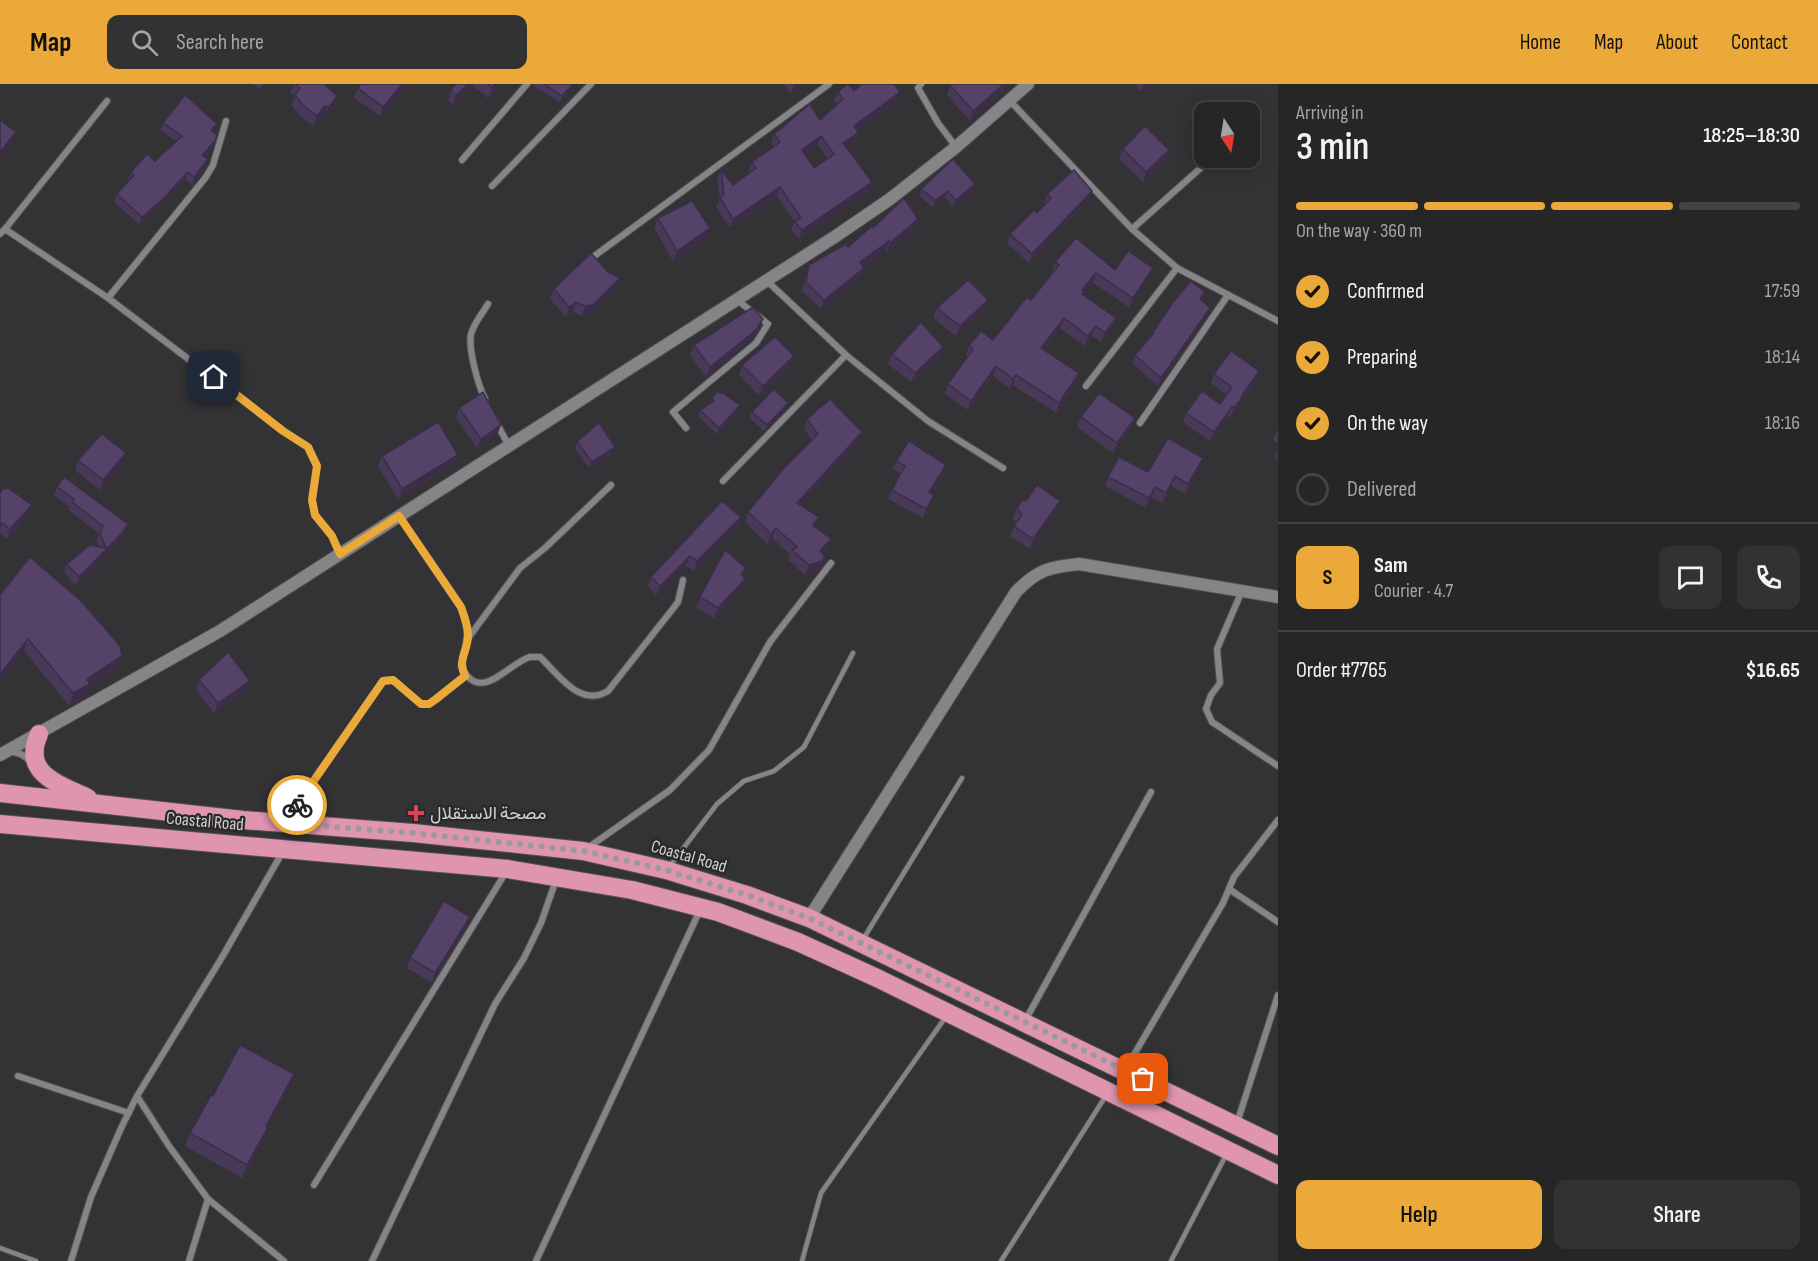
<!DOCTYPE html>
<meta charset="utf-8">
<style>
:root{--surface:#262627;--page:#323233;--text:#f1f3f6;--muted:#a4a5a7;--line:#424344;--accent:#eba93a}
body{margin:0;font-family:"Sofia Sans Condensed",Vazirmatn,sans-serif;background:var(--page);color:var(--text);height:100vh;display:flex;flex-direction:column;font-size:22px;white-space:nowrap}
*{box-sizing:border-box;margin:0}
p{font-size:20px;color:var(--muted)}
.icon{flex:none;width:33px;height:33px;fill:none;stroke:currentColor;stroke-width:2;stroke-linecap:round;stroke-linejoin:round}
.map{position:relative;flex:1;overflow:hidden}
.side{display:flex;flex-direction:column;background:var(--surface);width:540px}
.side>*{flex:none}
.needle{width:39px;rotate:168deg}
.buttons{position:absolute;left:1194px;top:18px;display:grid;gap:12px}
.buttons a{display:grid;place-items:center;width:66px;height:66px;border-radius:12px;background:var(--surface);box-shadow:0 3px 15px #0003,0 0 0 2px var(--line);font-size:30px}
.pin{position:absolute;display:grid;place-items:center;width:51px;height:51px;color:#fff;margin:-26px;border-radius:12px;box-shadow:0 3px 9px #0006}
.courier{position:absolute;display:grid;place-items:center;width:60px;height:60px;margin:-30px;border:4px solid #eba93a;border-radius:50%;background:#fff;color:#222;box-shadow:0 2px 8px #0007}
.headline em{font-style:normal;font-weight:600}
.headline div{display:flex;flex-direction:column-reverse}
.headline{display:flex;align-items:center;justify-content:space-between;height:102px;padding:0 18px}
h1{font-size:39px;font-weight:600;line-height:45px}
.bar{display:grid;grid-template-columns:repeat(4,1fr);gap:9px 6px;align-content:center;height:72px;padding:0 18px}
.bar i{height:8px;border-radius:4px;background:var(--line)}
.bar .selected{background:var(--accent)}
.bar p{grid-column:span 4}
.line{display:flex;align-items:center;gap:15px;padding:0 18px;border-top:2px solid var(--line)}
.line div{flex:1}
.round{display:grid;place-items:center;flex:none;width:63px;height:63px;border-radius:12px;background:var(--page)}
ol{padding:0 18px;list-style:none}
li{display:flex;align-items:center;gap:18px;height:66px}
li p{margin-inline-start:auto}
li .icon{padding:6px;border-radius:50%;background:var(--accent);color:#111;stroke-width:4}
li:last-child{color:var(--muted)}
li i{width:33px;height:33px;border:3px solid var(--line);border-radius:50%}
.cta{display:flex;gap:12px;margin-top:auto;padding:12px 18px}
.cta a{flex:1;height:69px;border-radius:12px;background:var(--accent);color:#111;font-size:24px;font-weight:600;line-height:69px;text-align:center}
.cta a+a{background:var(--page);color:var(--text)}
header{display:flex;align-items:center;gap:36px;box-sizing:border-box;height:84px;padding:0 30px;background:var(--accent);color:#111}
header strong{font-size:28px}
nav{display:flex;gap:33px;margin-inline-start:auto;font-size:21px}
.search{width:420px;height:54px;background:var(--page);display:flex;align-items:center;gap:15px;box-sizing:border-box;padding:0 21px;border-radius:12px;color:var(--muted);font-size:22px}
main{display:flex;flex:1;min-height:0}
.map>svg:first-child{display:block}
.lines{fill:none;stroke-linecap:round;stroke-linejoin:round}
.lane-casing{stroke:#525153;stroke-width:6}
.street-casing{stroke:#525153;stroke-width:8}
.secondary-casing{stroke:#525153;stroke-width:14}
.highway-casing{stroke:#525153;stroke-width:20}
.lane{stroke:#858487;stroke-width:4.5}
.street{stroke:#858487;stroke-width:6}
.secondary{stroke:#858487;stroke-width:12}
.highway{stroke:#df94b0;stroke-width:18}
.wall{fill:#493959;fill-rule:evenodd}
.shaded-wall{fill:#3c2e49}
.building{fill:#554268;stroke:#3c2e49;stroke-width:1.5;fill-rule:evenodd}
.done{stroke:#9a999b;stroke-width:6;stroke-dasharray:0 10.8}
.route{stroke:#eba93a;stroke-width:8}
.health-dot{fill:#e0444e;stroke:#29282a;stroke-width:2}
.labels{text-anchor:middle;stroke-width:4.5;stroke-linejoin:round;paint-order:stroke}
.poi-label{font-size:18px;fill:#d2d1d2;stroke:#29282a;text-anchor:start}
.street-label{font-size:18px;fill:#d2d1d2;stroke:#29282a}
</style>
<header>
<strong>Map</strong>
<div class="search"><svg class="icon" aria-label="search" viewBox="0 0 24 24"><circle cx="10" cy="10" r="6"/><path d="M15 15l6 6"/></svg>Search here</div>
<nav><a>Home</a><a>Map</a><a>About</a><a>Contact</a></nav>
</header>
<main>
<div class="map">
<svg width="1278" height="1177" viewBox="0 0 1278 1177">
<rect width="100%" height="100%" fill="#333234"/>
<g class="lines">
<!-- lane casing -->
<g class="lane-casing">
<g id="lane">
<polyline points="669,783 717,720 744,697 774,687 804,663 853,569"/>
<polyline points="862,857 962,694"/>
<polyline points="0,1164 36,1177"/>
<polyline points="802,1177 821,1109 945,934"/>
<polyline points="1001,1177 1107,1010"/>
<polyline points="1171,1177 1227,1069"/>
</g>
</g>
<!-- street casing -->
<g class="street-casing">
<g id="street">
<polyline points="921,0 918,4 938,39 956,63"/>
<polyline points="1009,16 1132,145 1177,184 1278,237"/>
<polyline points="462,76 527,0"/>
<polyline points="492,102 591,0"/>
<polyline points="5,145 107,17"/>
<polyline points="1132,145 1212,74"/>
<polyline points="0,150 5,145 108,214 283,347 308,363 317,382 312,416 315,431 332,452 339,470"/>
<polyline points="593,173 829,0"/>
<polyline points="767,197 846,271 928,337 1003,384"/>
<polyline points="108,214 206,93 213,81 226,37"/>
<polyline points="1086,302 1177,184"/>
<path d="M 485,315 C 478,301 468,265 471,250 C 474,239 482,230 488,220"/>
<polyline points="496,338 509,362"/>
<polyline points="1140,339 1228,211"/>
<polyline points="686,344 673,328 756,259 768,240 737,216"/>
<polyline points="723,397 846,271"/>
<path d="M 399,432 L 461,523 C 471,549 467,556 461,582 C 480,622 508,579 530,573 C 533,573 536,573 540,573 C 559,591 580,624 608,607 L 675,522 L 678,518 L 683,496"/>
<polyline points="1241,509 1217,565 1220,599 1211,611 1206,625 1212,638 1278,682"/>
<polyline points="469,553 520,484 545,464 611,401"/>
<polyline points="9,667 21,670 32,678"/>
<polyline points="286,736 383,597 393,596 421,620 429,620 437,615 465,592"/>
<polyline points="589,763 670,706 709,666 770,558 831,479"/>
<polyline points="1229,805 1278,838"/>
<polyline points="1025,937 1151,708"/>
<polyline points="1125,986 1223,819 1234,793 1278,736"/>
<polyline points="18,992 129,1029"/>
<polyline points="137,1012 169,1062 208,1115 284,1177"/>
<polyline points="1237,1039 1278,911"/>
<polyline points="314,1101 506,788"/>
<polyline points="71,1177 91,1113 122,1042 137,1012 221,875 282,769"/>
<polyline points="189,1177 208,1115"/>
<polyline points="372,1177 495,920 524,874 541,839 556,796"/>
<polyline points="536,1177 701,824"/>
</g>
</g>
<!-- secondary casing -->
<g class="secondary-casing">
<g id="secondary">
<polyline points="0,671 220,547 836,152 890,115 956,63 1028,0"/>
<path d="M 809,834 L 1016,508 C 1037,486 1049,483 1079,480 L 1278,513"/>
</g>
</g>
<!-- highway casing -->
<g class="highway-casing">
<g id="highway">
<path d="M 39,650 C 21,690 59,700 88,714"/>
<polyline points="0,709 243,736 413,749 583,767 666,786 747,811 809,834 1278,1062"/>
<polyline points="0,740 508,785 632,806 718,828 798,858 877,894 1278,1091"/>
</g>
</g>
<!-- lane -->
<use href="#lane" class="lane"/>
<!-- street -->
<use href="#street" class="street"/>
<!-- secondary -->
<use href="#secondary" class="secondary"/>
<!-- highway -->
<use href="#highway" class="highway"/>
</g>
<!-- wall -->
<g class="wall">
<polygon points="253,0 263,0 259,5"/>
<polygon points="294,0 324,0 337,12 334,22 326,33 321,32 314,42 299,31 291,21 295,12 290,9"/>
<polygon points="407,0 380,32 354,14 358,4"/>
<polygon points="456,0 500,0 488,14 473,2 453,21 448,16 451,6"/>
<polygon points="535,0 575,0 560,18 534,2"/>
<polygon points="783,0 802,0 791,9"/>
<polygon points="951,0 1011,0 970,37 947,11"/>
<polygon points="1135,0 1150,0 1141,7"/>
<path d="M 854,7 L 897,17 L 857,46 L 858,49 L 855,58 L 846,63 L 872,98 L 869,107 L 799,155 L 791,146 L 794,137 L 777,112 L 730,144 L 716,123 L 720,114 L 717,95 L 721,86 L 733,101 L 750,89 L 749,87 L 752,78 L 773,62 L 771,59 L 774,50 L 820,36 L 837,20 L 834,16 L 838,8 ZM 818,61 L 828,75 L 814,84 L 805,70 Z"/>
<polygon points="163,39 214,48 212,64 205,73 208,75 205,82 192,101 185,95 160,122 139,140 114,118 117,110 129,97 128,96 131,88 155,77 176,57 160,46"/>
<polygon points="1123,65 1169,66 1165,76 1143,98 1119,75"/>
<polygon points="921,105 973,107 953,123 945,113 933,123 919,112"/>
<polygon points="1092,107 1088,116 1029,179 1007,159 1010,150 1037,129 1045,121 1044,119 1047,110"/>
<polygon points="658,134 706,154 673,177 654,144"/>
<polygon points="873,144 915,144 887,168 886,166 863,183 864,184 861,193 821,225 802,207 806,191 809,181 848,163"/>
<polygon points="1055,178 1115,186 1153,184 1149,193 1129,223 1093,199 1083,210 1112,244 1101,258 1092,252 1085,262 1060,244 1044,266 1079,289 1076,298 1056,329 1013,301 1010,305 993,292 968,326 945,310 948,300 968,273 966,272 969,262 993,256 1031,216 1053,188 1052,187"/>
<polygon points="616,204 589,230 582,232 573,228 566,233 550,215 554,205"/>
<polygon points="1202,217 1207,232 1158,302 1132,279 1135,271 1151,253 1153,248"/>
<polygon points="937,224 984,226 956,252 933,234"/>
<polygon points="763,235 759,244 752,255 706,293 690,271 694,261"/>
<polygon points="892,270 940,273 911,298 888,280"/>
<polygon points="742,281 790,282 759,312 739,291"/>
<polygon points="1214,290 1256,297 1241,317 1239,323 1230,334 1228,332 1210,357 1183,338 1186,329 1220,320 1227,311 1211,299"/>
<polygon points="712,314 737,328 717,350 698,332 700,326 710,320"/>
<polygon points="788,319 785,326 764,347 749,334 752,328"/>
<polygon points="459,324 497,351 477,364 456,334"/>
<polygon points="1081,333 1135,334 1131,344 1113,369 1077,343"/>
<polygon points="807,335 862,348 858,358 800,421 815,443 831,455 827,465 822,470 821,483 818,487 805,491 788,476 790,470 772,454 767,460 745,438 748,428 812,356 804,345"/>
<polygon points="1278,344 1278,359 1273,356"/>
<polygon points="577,358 612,370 589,384 575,365"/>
<polygon points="1278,365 1278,375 1275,374"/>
<polygon points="126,369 122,379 100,406 75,386 78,376"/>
<polygon points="382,372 455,380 398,415 378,382"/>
<polygon points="1203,374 1200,384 1185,410 1171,402 1162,419 1152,413 1146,424 1105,402 1108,393 1148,388"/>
<polygon points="896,377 943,390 930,409 934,411 931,419 923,434 888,415 892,406 901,390 893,385"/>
<polygon points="57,403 124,449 118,459 76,502 64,488 67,480 99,463 96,456 99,450 69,426 70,423 54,411"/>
<polygon points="0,409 28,431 7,455 0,449"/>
<polygon points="1026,417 1056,427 1030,465 1010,452 1014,442 1016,439 1013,434 1017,424"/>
<polygon points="738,443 694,487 686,482 656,511 648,502 651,493"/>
<polygon points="743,492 745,495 741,505 714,534 696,523 700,513"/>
<polygon points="0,511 122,572 117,584 89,603 86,612 69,621 24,567"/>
<polygon points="199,596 246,606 214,629 196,606"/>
<polygon points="470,833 466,843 432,899 407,884 410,874"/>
<polygon points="289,1003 267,1043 268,1043 264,1056 242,1094 185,1062 190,1049"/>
</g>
<!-- shaded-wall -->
<g class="shaded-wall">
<polygon points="402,0 407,0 380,32 383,23"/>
<polygon points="468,0 474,0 473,2 453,21 456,11"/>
<polygon points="495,0 500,0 488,14 492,4"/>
<polygon points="573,0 575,0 560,18 562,12"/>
<polygon points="794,0 802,0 791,9"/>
<polygon points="1004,0 1011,0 970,37 973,27"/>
<polygon points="1144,0 1150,0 1141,7 1144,1"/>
<polygon points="900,8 897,17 851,51 854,42"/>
<polygon points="337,12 334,22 326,33 321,32 314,42 317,32 324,22"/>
<polygon points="16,48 13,58 0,73 0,68"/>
<polygon points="858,49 855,58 840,68 843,59"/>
<polygon points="821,52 818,61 798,75 802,66"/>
<polygon points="215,57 212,64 200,78 202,71"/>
<polygon points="1169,66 1165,76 1143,98 1146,88"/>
<polygon points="208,75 205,82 192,101 194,93"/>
<polygon points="188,88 185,95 160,122 139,140 142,133"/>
<polygon points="872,98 869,107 799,155 802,146"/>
<polygon points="975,100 973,107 953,123 956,116"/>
<polygon points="780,103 777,112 730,144 733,135"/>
<polygon points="948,107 945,113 933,123 935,116"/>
<polygon points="1092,107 1088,116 1029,179 1032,170"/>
<polygon points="918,135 915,144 887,168 890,159"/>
<polygon points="710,144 706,154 673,177 677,167"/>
<polygon points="889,157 886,166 857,188 860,178"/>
<polygon points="864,184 861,193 821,225 824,216"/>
<polygon points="1153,184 1149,193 1129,223 1133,214"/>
<polygon points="1096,189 1093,199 1083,211 1082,206"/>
<polygon points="620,194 616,204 589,230 582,232 585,222"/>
<polygon points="988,216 984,226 956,252 960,242"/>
<polygon points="576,218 573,228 566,233 569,223"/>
<polygon points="1210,224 1207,232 1158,302 1161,294"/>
<polygon points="1064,234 1060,244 1038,274 1041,264"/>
<polygon points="1116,234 1112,244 1101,258 1105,249"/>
<polygon points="763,235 759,244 752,255 706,293 710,283"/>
<polygon points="1096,242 1092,252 1085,262 1088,252"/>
<polygon points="943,263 940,273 911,298 915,289"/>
<polygon points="794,272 790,282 759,312 763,302"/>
<polygon points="996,282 993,292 968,326 971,317"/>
<polygon points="1259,287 1256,297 1241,317 1239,323 1230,334 1234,324 1241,313"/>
<polygon points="1079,289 1076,298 1056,329 1059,319"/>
<polygon points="1016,291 1013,301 1010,305 1013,295"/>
<polygon points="788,319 785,326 764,347 767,341"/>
<polygon points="740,321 737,328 717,350 719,344"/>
<polygon points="1232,323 1228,332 1210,357 1214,348"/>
<polygon points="1135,334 1131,344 1113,369 1117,359"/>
<polygon points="501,341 497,351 477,364 481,355"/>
<polygon points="862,348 858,358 793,429 797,419"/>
<polygon points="615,363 612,370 589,384 592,378"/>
<polygon points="126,369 122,379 100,406 103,396"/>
<polygon points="458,371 455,380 398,415 402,405"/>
<polygon points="1203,374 1200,384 1185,410 1188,400"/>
<polygon points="946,381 943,390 925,416 929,408"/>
<polygon points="1175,392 1171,402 1162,419 1166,409"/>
<polygon points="1155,403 1152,413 1146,424 1149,414"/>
<polygon points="934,411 931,419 923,434 926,425"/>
<polygon points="1060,417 1056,427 1030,465 1033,455"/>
<polygon points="32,421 28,431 7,455 10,445"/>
<polygon points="741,433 738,443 694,487 697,477"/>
<polygon points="128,440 124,449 118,459 76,502 79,493"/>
<polygon points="776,444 772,454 767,460 771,450"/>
<polygon points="831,455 827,465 816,477 820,467"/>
<polygon points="690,472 686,482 656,511 660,502"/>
<polygon points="825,473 821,483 818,487 805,491 809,481"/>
<polygon points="745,495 741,505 714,534 718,524"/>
<polygon points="28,555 24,567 0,596 0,590"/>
<polygon points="122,572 117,584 89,603 86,612 69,621 73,609 87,595"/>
<polygon points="250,597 246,606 214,629 218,619"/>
<polygon points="470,833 466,843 432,899 435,889"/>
<polygon points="294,990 289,1003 261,1055 266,1042"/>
<polygon points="268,1043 264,1056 242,1094 247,1081"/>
</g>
<!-- building -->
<g class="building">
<polygon points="295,0 324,0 337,12 329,23 324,22 317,32 303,21 295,11 300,4"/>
<polygon points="361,0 402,0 383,23 358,4"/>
<polygon points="456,0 468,0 456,11 451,6"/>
<polygon points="487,0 495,0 492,4"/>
<polygon points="544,0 573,0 562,12"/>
<path d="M 847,0 L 848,0 L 854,7 L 862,0 L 894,0 L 900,8 L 854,42 L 858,49 L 843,59 L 872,98 L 802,146 L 794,137 L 801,134 L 780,103 L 733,135 L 720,114 L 724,111 L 721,86 L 733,101 L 756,84 L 752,78 L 780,58 L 774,50 L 810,20 L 820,36 L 843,15 L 838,8 ZM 821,52 L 834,70 L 814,84 L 802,66 Z"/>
<polygon points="951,0 1004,0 973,27 950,1"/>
<polygon points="185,11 217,40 211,46 217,51 215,57 202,71 208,75 194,93 188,88 163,115 142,133 117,110 134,91 131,88 147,70 155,77 182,52 163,39"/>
<polygon points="0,36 16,48 0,68"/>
<polygon points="1145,42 1169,66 1146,88 1123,65"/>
<polygon points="953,75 975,100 956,116 948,107 935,116 921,105"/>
<polygon points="1074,86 1092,107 1032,170 1010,150 1034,126 1037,129 1051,114 1047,110"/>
<polygon points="904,114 918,135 890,159 889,157 860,178 864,184 824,216 806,198 809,181 846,160 848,163 872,142 873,144"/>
<polygon points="692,117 710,144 677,167 658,134"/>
<polygon points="1076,154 1115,186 1128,167 1153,184 1133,214 1096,189 1082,206 1084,208 1082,210 1116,234 1105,249 1096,242 1088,252 1064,234 1041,264 1079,289 1059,319 1016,291 1013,295 996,282 971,317 948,300 973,265 969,262 981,247 993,256 1027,213 1031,216 1059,181 1055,178"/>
<polygon points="591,169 608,188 620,194 593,221 585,222 576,218 569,223 554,205"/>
<polygon points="968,196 988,216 960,242 937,224"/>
<polygon points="1191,197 1205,208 1200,215 1210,224 1161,294 1135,271 1154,249 1153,248 1174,217"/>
<polygon points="753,223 763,235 756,246 710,283 694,261"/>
<polygon points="921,238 943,263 915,289 892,270"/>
<polygon points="775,253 794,272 763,302 742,281"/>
<polygon points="1231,267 1259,287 1241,313 1242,314 1234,324 1232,323 1214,348 1186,329 1202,307 1220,320 1232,303 1214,290"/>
<polygon points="774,305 788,319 767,341 752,328"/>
<polygon points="483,308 501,341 481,355 459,324"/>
<polygon points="717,308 724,310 740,321 719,344 700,326 714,317 712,314"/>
<polygon points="1099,309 1135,334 1117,359 1081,333"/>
<polygon points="830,315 862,348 797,419 819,433 813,441 831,455 820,467 825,473 822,477 809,481 792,466 797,463 776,444 771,450 748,428 783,385 818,350 807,335"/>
<polygon points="438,338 458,371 402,405 382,372"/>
<polygon points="599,339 615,363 592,378 577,358"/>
<polygon points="102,350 126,369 103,396 78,376"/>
<polygon points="1168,354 1203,374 1188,400 1175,392 1166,409 1155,403 1149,414 1108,393 1119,373 1148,388"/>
<polygon points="909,357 946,381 929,408 934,411 926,425 892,406 905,382 896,377"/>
<polygon points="64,393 128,440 121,450 79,493 67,480 90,461 106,464 100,448 103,442 72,418 74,415 57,403"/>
<polygon points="1037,401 1060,417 1033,455 1014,442 1022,431 1017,424 1022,416 1026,417"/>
<polygon points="8,404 32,421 10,445 2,439 0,442 0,409 3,405"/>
<polygon points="722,417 741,433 697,477 690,472 660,502 651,493"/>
<polygon points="725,466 746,484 741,490 745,495 718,524 700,513"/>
<polygon points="30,473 82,518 120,562 122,572 87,595 90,600 73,609 28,555 0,590 0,511"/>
<polygon points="228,568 250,597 218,619 199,596"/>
<polygon points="444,817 470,833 435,889 410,874"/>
<polygon points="240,961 294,990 266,1042 268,1043 247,1081 190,1049 211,1011 213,1012"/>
</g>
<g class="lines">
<!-- done -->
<polyline class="done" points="297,721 284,739 413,749 584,767 666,786 747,811 809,834 1143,995"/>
<!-- route -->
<path class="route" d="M 214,293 L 283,347 L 308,363 L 317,382 L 312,416 L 315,431 L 332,452 L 340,470 L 399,432 L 461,523 C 464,532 468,541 468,551 C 468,568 457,575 465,592 L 436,615 L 429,620 L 421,620 L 393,596 L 383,597 L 297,721"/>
</g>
<!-- markers -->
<path class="health-dot" d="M413 720h6v6h6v6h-6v6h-6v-6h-6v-6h6z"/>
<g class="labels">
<!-- poi labels -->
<g class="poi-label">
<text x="430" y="735">مصحة الاستقلال</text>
</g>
<!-- street labels -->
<g class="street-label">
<text transform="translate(205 737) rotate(5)" y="6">Coastal Road</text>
<text transform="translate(689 772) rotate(16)" y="6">Coastal Road</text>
</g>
</g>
</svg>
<div class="buttons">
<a><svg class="needle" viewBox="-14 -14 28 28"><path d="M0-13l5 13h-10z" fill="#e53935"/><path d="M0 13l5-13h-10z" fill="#a4a5a7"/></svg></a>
</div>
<div class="pin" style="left:1143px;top:995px;background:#ea580c"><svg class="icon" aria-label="bag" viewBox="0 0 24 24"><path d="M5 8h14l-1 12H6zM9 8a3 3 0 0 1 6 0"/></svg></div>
<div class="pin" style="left:214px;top:293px;background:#1f2937"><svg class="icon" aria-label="home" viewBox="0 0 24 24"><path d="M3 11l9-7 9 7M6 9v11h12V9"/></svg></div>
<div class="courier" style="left:297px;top:721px"><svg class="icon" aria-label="bike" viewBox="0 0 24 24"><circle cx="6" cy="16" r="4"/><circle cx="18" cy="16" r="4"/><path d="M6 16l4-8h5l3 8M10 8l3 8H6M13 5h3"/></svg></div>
</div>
<section class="side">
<div class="headline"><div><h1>3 min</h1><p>Arriving in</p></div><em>18:25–18:30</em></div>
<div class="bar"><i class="selected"></i><i class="selected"></i><i class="selected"></i><i></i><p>On the way · 360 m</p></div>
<ol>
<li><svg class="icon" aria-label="check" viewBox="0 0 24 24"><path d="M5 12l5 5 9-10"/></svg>Confirmed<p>17:59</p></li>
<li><svg class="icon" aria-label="check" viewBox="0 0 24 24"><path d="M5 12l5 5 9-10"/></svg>Preparing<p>18:14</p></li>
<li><svg class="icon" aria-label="check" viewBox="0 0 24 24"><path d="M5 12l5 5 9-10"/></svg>On the way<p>18:16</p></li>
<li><i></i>Delivered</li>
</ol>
<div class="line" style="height:108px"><b class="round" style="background:var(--accent);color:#111">S</b><div><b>Sam</b><p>Courier · 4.7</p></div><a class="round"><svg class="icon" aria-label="chat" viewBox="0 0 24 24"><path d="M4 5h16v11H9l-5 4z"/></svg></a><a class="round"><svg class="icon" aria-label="phone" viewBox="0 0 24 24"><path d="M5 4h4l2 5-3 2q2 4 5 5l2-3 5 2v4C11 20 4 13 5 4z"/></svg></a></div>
<div class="line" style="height:78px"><div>Order #7765</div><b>$16.65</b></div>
<div class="cta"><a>Help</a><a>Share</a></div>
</section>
</main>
